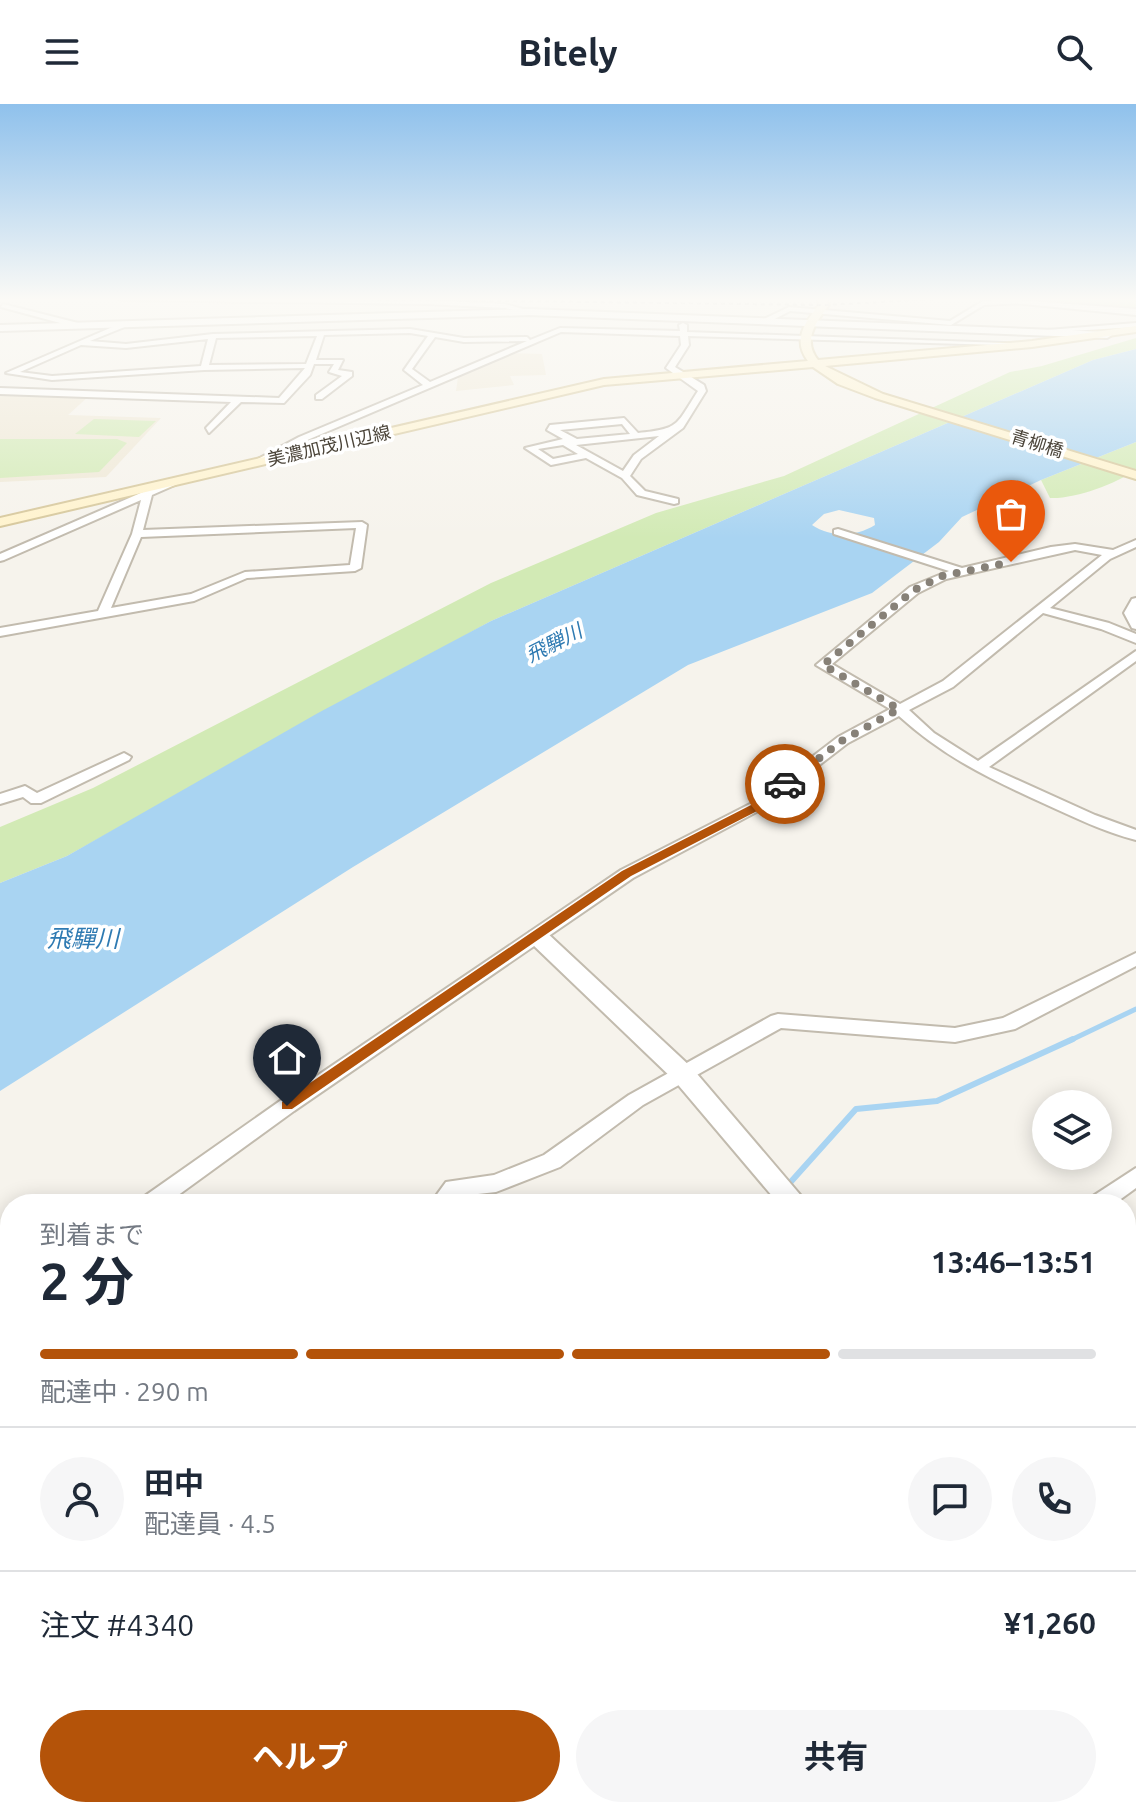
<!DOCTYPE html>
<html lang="ja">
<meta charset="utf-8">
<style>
:root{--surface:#fff;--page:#f6f6f7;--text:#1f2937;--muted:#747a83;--line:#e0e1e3;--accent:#b45309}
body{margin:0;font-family:Ubuntu,"Noto Sans JP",sans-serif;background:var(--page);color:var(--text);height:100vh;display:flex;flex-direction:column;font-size:30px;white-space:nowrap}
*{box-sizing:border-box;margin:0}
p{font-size:26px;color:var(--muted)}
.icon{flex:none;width:44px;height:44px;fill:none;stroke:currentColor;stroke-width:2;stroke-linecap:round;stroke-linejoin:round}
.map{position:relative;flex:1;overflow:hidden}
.side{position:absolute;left:0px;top:1090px;width:1136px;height:624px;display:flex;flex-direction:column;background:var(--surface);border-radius:32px 32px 0 0;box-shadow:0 4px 20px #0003}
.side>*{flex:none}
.tools{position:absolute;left:1032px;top:986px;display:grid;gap:16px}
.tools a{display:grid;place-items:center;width:80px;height:80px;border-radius:50%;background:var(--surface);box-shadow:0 4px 20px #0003;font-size:40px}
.pin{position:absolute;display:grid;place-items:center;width:68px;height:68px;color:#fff;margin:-82px -34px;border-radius:50% 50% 50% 0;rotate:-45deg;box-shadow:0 0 8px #0007}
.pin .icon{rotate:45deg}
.courier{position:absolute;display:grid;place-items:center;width:80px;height:80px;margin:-40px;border:6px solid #b45309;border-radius:50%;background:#fff;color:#222;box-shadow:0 2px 10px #0007}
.headline em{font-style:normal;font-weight:700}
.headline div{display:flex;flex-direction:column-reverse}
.headline{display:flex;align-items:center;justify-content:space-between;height:136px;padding:0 40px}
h1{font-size:52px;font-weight:700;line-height:60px}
.bar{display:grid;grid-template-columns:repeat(4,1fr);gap:12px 8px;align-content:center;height:96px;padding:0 40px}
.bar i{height:10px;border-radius:6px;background:var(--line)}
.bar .on{background:var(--accent)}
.bar p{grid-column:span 4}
.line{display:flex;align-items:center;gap:20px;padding:0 40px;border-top:2px solid var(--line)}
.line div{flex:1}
.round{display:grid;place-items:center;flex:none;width:84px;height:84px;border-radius:42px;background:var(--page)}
.cta{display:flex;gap:16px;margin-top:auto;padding:16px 40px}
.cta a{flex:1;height:92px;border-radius:48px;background:var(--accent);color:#fff;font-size:32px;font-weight:700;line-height:92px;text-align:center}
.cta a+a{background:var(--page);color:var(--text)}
header{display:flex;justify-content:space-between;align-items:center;height:104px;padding:0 40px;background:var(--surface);font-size:36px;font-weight:700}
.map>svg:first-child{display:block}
.education{fill:#efe8d6}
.green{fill:#d2eab5}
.water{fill:#a9d4f2;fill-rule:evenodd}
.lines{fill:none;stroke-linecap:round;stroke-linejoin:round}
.stream-far2{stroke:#a9d4f2;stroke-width:5}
.stream-far1{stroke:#a9d4f2;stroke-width:6}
.stream{stroke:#a9d4f2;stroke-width:8}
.minor-casing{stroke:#c2bbae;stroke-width:4}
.tertiary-casing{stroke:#c2bbae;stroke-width:4}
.secondary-casing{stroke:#d6c79b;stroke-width:4}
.primary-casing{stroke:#e6c16a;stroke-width:4}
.minor{fill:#fff;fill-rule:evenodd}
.tertiary{fill:#fff;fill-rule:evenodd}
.secondary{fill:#fff3cd;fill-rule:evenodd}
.primary{fill:#ffe39c;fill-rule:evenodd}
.rail{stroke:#9a9a9a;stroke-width:2;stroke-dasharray:4 4;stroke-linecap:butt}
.route{fill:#b45309}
.done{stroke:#878178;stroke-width:8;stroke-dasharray:0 14.4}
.labels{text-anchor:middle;stroke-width:7;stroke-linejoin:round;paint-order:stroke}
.far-street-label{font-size:18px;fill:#4b4439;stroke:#fff}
.far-water-label{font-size:20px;font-style:italic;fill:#2e7ab2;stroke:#fff}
.water-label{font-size:24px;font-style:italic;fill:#2e7ab2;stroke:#fff}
</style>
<header><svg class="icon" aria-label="menu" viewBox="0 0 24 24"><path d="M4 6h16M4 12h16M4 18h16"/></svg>Bitely<svg class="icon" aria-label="search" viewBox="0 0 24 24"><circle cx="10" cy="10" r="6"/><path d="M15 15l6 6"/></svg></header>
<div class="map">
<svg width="1136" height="1714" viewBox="0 0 1136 1714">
<rect width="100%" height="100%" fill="#f6f3ec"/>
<!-- education -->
<g class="education">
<polygon points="508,249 542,250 546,271 510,272 514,281 456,287 458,273 452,273"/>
<polygon points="0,290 90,291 68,311 161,314 106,373 0,378"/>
</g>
<!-- green -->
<g class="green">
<polygon points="1019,194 1136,194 1136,206"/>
<polygon points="1136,234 1136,245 1093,256 491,517 67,752 0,779 0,723 93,684 491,479 656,409 784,372 1010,268 1042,262"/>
<polygon points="94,315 156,317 139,333 75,330"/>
<polygon points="0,335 117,335 127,339 99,368 0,374"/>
<path d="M 1136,338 L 1136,366 C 1115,380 1076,395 1050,394 L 1041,376 Z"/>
</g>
<!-- water -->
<path class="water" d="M 1136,245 L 1136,338 L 1041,376 L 962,413 L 939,438 L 872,489 L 688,561 L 353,763 L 0,987 L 0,779 L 67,752 L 318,609 L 491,517 L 1093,256 ZM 839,406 L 874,414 L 875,421 C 855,433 832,434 812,421 L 824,410 Z"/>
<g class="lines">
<!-- stream-far2 -->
<polyline class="stream-far2" points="1069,937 1136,905"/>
<!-- stream-far1 -->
<polyline class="stream-far1" points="788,1081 856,1005 937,997 1073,935"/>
<!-- stream -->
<polyline class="stream" points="186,1714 188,1704"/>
<!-- minor casing -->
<g class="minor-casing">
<g id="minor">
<polygon points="118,194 428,196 505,200 533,208 529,210 505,204 428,200 121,196"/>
<polygon points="983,197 1021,199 984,201 951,221 790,207 765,220 758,218 789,203 950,217"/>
<polygon points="3,200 78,219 79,221 75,223 1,203"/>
<path d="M 124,218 L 127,222 L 90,237 L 126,240 L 213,230 L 410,225 L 464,234 L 527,233 L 530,236 L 560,224 L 680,227 L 679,221 L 683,219 L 687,221 L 687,228 L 1036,240 L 1032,242 L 688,232 L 689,241 L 675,263 L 704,281 L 706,287 L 683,324 L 641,355 L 630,372 L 645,387 L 678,395 L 678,399 L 674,400 L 637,391 L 622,374 L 586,354 L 551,361 L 525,344 L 563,335 L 547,326 L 550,321 L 624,314 L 638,329 C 680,325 676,321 698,287 L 666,264 L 681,241 L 680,232 L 561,228 L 305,337 L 259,361 L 254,358 L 256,356 L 299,333 L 423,281 L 404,266 L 428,232 L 410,229 L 324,231 L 316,256 L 343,256 L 338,266 L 352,268 L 352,272 L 322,295 L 316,295 L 316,291 L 342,272 L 329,268 L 334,260 L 314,260 L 310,271 L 284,299 L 241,298 L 209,329 L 206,324 L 231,298 L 0,290 L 0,284 L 279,294 L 305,264 L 204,266 L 52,276 L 6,269 ZM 317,232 L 306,260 L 209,261 L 216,234 ZM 435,233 L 464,238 L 527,237 L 430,278 L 412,265 ZM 208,235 L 201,262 L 52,272 L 20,268 L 81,241 L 126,244 ZM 622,320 L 630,330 L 577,335 L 560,326 ZM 659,332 L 634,351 L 623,367 L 576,341 ZM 563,341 L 578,350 L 553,355 L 538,345 Z"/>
<polygon points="1136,219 1136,223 1039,229 1035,227"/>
<path d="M 173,375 L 177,376 L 177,380 L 152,391 L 143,426 L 362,418 L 367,421 L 361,464 L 355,467 L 247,474 L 194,497 L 0,532 L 0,524 L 98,507 L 132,430 L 141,396 L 4,456 L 0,457 L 0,450 ZM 356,424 L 350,461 L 245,468 L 191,490 L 111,504 L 141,433 Z"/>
<path d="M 838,425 L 962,464 L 1051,443 L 1075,440 L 1113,446 L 1136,436 L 1136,443 L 1110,455 L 1050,504 L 1109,519 L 1136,530 L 1136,539 L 1101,525 L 1043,509 L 953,583 L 909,606 L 934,629 L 978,657 L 1136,547 L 1136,557 L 989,663 L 1095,711 L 1136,726 L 1136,736 C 1104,728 1074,713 1045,700 C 990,675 944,653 899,612 L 848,639 L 762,705 L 633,774 L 294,1007 L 166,1100 L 139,1100 L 142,1094 L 280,997 L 621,766 L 752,699 L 838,633 L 890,605 L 816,561 L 910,483 L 949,467 L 834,430 L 834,426 ZM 1075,446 L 1102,451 L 943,577 L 900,600 L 832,560 L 918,489 L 946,475 Z"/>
<polygon points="1136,494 1136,525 1132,524 1124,509 1132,495"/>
<polygon points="124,649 131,653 129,656 41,699 31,699 23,693 0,700 0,690 25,682 37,689"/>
<polygon points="1136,849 1136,862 1015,925 955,938 781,924 643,1001 560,1063 496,1088 460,1092 454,1100 430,1100 446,1078 494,1071 544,1051 629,991 771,912 778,910 955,924 1003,914"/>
<polygon points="1136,1064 1136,1084 1114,1100 1087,1100 1090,1094"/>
<polygon points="10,1187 10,1210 0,1214 0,1191"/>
<polygon points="10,1559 10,1590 0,1594 0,1563"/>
<polygon points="401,1704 438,1704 434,1714 397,1714"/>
</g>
</g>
<!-- tertiary casing -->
<g class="tertiary-casing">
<g id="tertiary">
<polygon points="988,194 1136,205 1136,211 992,197"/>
<polygon points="529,205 1107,228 1112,231 1107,234 529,211 0,227 0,221"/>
<polygon points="538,826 546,828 692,964 808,1100 779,1100 674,976 530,838 527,833 530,828"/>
<polygon points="1126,1410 1136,1414 1136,1454 1126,1450"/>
</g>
</g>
<!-- secondary casing -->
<g class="secondary-casing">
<path id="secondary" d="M 817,194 L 825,194 L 829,201 C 816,218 802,236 818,256 L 1032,237 L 1136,222 L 1136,228 L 1032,243 L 825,262 L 883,290 L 1136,367 L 1136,375 L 875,294 L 838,280 L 813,263 L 604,281 L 0,422 L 0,414 L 604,275 L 808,257 C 792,236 805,218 819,201 Z"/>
</g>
<!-- primary casing -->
<g class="primary-casing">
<g id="primary">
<polygon points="1136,1344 1136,1390 1126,1394 1126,1348"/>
<polygon points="783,1704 838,1704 834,1714 779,1714"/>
</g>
</g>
<!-- minor -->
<use href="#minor" class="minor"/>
<!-- tertiary -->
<use href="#tertiary" class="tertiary"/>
<!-- secondary -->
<use href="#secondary" class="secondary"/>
<!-- primary -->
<use href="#primary" class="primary"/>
<!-- rail -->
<polyline class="rail" points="265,194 824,201 957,194"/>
</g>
<!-- sky -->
<linearGradient id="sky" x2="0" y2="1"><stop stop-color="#8fc1ec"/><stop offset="0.45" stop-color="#fbfaf6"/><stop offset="1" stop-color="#fbfaf6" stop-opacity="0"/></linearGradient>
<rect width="1136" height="434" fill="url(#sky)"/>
<!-- route -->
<polygon class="route" points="785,677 789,682 761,705 631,772 292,1005 282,1005 282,998 622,767 753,700"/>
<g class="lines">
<!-- done -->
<polyline class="done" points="785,680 843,636 899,605 823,561 914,486 942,472 1011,458"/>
</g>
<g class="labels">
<!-- far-street labels -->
<g class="far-street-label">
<text transform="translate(1037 340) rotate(17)" y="6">青柳橋</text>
<text transform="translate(329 342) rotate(-13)" y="6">美濃加茂川辺線</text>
</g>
<!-- far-water labels -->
<g class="far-water-label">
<text transform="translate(554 539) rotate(-27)" y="7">飛騨川</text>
</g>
<!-- water labels -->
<g class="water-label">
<text x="83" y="843">飛驒川</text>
</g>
</g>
</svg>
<div class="tools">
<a><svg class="icon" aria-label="layers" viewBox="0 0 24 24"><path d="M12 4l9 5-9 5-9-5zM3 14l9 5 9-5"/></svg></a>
</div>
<div class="pin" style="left:1011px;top:458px;background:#ea580c"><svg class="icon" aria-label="bag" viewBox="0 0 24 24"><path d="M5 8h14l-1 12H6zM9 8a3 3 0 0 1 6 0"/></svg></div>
<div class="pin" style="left:287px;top:1002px;background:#1f2937"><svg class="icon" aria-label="home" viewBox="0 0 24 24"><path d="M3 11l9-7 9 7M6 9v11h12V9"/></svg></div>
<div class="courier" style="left:785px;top:680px"><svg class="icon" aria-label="car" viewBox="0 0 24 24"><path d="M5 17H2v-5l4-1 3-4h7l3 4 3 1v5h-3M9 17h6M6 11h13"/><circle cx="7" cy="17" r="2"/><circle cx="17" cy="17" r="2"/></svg></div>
<section class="side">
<div class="headline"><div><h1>2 分</h1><p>到着まで</p></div><em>13:46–13:51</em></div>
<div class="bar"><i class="on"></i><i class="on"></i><i class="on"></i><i></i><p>配達中 · 290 m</p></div>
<div class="line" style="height:144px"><a class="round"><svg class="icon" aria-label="person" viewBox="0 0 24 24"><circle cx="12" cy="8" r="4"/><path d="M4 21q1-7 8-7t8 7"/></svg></a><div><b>田中</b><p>配達員 · 4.5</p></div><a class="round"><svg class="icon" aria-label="chat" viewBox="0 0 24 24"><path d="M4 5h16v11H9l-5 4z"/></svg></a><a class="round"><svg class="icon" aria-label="phone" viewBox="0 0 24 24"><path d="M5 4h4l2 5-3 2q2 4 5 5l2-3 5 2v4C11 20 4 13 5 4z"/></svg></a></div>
<div class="line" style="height:104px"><div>注文 #4340</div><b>¥1,260</b></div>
<div class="cta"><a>ヘルプ</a><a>共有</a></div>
</section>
</div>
